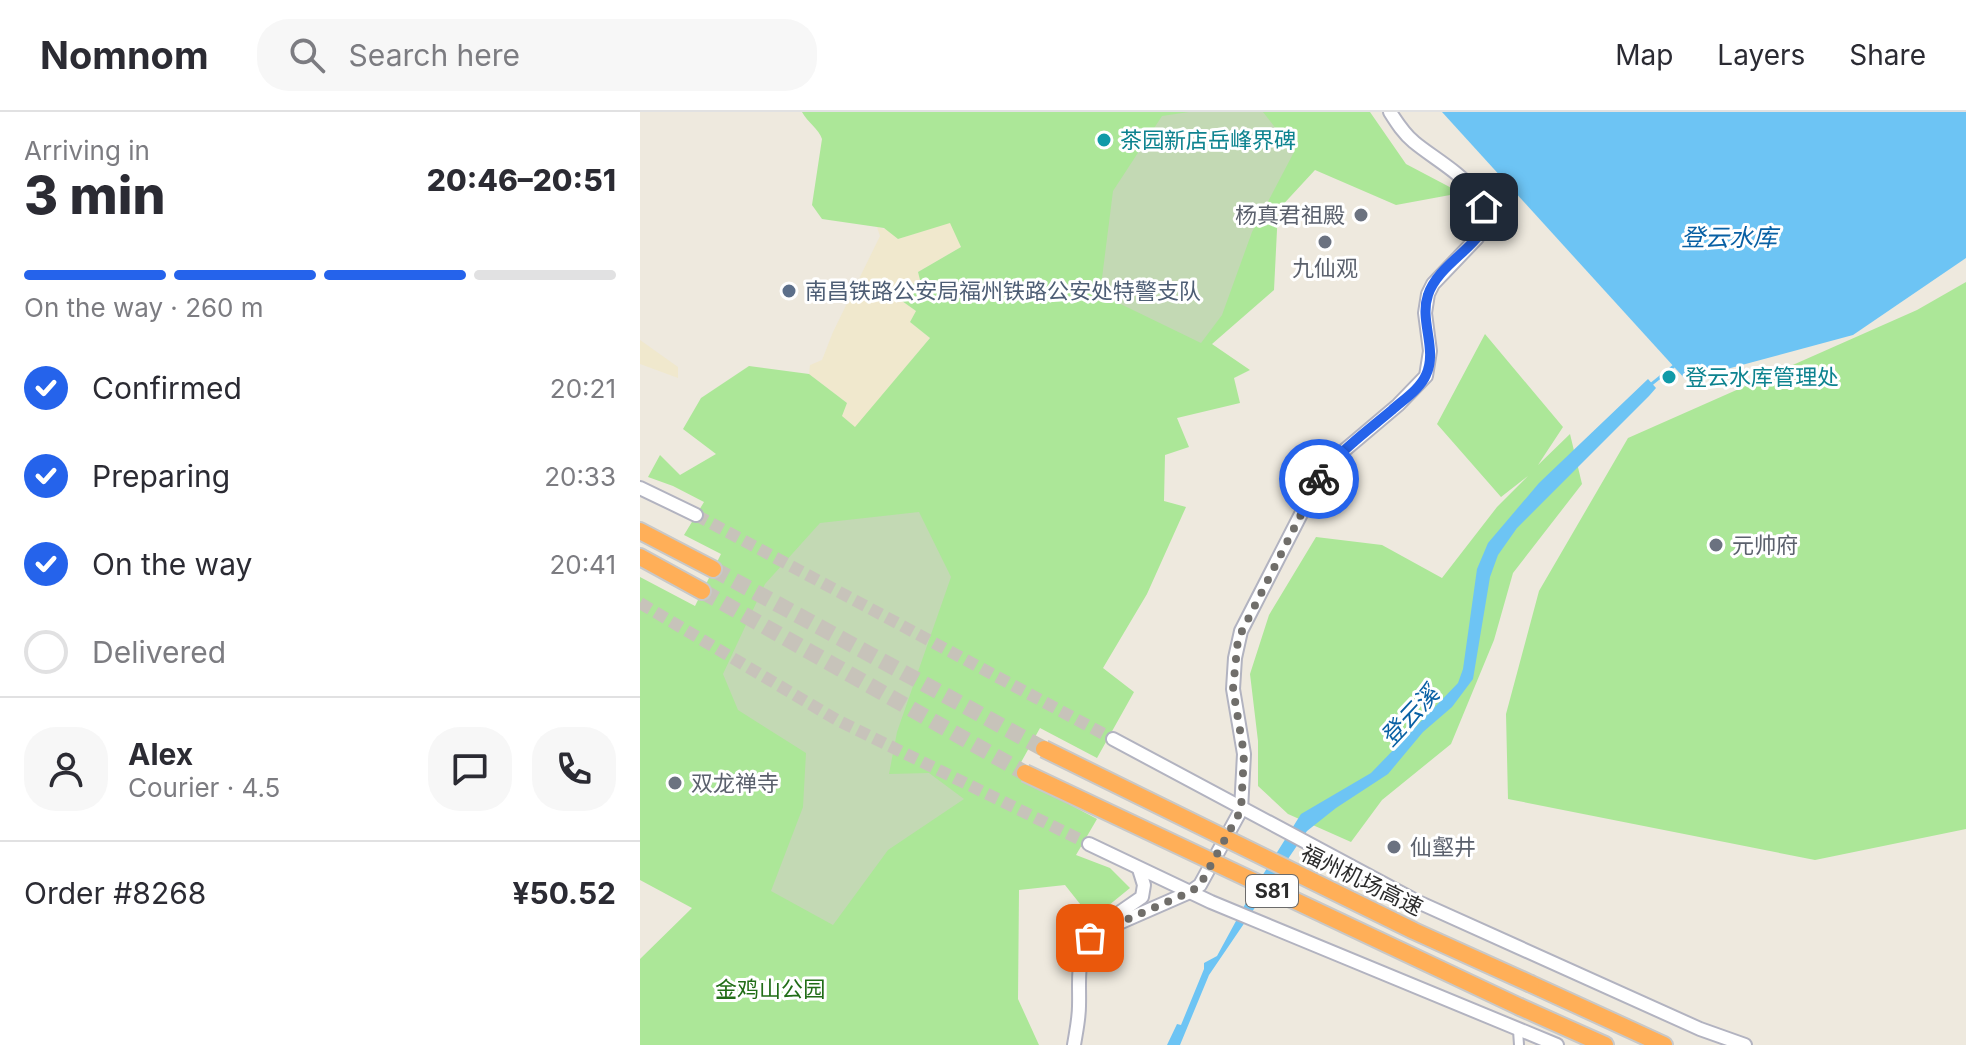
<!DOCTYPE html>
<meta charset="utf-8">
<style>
:root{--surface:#fff;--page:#f7f7f7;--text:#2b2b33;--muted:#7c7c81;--line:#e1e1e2;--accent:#2563eb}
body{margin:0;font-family:Inter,"Noto Sans SC",sans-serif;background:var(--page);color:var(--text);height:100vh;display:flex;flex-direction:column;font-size:30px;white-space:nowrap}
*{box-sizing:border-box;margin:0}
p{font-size:26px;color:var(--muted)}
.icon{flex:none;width:44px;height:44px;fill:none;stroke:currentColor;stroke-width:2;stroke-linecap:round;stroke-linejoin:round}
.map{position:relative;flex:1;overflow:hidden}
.drawer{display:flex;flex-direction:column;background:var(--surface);width:640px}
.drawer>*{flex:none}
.pin{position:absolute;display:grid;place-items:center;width:68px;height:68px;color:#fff;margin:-34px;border-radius:16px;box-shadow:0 4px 12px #0006}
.courier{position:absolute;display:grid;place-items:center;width:80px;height:80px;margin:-40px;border:6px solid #2563eb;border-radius:50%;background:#fff;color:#222;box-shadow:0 2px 10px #0007}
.head em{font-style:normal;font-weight:800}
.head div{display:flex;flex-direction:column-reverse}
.head{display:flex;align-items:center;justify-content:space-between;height:136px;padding:0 24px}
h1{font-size:52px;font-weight:800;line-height:60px}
.bar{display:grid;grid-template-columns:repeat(4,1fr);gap:12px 8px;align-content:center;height:96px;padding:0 24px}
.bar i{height:10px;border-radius:6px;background:var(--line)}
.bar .selected{background:var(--accent)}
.bar p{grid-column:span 4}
.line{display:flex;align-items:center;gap:20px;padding:0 24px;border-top:2px solid var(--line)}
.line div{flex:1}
.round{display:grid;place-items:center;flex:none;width:84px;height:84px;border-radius:32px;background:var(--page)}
ol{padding:0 24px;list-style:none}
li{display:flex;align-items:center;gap:24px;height:88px}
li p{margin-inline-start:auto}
li .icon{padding:8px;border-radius:50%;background:var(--accent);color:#fff;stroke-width:4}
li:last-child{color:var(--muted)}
li i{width:44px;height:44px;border:4px solid var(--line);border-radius:50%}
header{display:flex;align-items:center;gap:48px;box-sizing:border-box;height:112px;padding:0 40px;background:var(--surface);border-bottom:2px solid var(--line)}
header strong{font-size:38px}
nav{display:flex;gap:44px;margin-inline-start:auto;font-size:28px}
.search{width:560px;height:72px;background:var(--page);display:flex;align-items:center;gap:20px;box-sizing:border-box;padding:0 28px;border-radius:32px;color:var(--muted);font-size:30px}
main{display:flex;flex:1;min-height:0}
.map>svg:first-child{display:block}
.education{fill:#f0e8cd}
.green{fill:#ace798}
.cemetery{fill:#c3d9b4}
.water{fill:#6dc4f4}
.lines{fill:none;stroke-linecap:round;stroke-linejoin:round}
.stream{stroke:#6dc4f4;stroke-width:3}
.secondary-tunnel{stroke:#c7c3ba;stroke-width:12;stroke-dasharray:12 6;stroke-linecap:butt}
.highway-tunnel{stroke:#c7c3ba;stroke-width:16;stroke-dasharray:16 8;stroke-linecap:butt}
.street-casing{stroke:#b2b3c0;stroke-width:12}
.secondary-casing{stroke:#b2b3c0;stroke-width:16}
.highway-casing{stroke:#c8c8c8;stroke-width:20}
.street{stroke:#fff;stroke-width:8}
.secondary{stroke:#fff;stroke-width:12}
.highway{stroke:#ffaf58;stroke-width:16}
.highway-bridge-casing{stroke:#c8c8c8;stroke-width:20;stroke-linecap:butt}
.highway-bridge{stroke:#ffaf58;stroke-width:16}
.done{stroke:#706e6a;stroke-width:8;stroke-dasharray:0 14.4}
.route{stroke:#2563eb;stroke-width:10}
.culture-dot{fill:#0f9aa8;stroke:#fff;stroke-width:3}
.worship-dot{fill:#6b7280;stroke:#fff;stroke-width:3}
.service-dot{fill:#5c6f8a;stroke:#fff;stroke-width:3}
.labels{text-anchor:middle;stroke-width:6;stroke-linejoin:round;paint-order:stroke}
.shield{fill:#fff;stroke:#6b6b6b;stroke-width:2}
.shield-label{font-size:20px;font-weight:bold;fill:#2c2c2c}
.culture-label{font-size:22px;fill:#0d838f;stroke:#fff;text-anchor:start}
.worship-label{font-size:22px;fill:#5b616d;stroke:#fff;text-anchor:start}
.service-label{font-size:22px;fill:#4e5e75;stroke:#fff;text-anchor:start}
.street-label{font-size:22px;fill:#2c2c2c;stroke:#fff}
.park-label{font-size:22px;fill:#216d17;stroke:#fff}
.water-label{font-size:24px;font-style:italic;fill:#0860a4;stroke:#fff}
</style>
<header>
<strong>Nomnom</strong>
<div class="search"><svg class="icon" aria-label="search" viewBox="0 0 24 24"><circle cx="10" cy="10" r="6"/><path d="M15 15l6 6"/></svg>Search here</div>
<nav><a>Map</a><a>Layers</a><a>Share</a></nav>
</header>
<main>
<section class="drawer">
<div class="head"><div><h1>3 min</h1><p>Arriving in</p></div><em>20:46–20:51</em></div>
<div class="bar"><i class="selected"></i><i class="selected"></i><i class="selected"></i><i></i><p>On the way · 260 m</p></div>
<ol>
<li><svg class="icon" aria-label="check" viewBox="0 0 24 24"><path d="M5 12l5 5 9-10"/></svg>Confirmed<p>20:21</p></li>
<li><svg class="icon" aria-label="check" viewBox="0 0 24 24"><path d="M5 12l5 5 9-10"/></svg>Preparing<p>20:33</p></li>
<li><svg class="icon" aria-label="check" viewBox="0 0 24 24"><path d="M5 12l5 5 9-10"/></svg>On the way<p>20:41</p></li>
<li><i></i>Delivered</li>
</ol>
<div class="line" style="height:144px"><a class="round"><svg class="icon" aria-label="person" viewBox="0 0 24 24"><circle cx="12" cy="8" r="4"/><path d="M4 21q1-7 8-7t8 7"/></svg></a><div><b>Alex</b><p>Courier · 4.5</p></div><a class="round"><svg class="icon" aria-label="chat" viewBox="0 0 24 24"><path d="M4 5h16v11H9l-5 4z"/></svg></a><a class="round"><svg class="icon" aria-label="phone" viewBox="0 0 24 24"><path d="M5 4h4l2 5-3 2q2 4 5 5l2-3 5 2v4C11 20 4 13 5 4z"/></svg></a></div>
<div class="line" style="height:104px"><div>Order #8268</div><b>¥50.52</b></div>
</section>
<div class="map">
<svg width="1326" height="933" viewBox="0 0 1326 933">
<rect width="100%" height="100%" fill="#eee9de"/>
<!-- education -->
<g class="education">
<polygon points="311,110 321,135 278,160 280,168 262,189 276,199 270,210 290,226 215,316 201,304 207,291 169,262 170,253 182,248 193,220 240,124 237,115 249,118 258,127"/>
<polygon points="0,228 38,255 38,266 0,252"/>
</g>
<!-- green -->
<g class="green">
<path d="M 162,0 L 730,0 L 766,52 L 821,81 L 756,93 L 675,58 L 638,98 L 634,178 L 572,232 L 610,258 L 594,266 L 600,291 L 537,306 L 549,335 L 525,343 L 524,389 L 546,395 L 507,482 L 463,556 L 494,580 L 457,646 L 400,616 L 374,663 L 457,707 L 436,743 L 470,756 L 490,776 L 452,807 L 425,773 L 379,778 L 378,887 L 399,933 L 0,933 L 0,847 L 52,796 L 0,768 L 0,465 L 55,494 L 81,442 L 44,423 L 64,390 L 33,374 L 8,365 L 20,343 L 40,363 L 76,342 L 43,317 L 61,286 L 109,254 L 169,262 L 207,291 L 202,304 L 215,315 L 290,226 L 270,210 L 276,199 L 262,189 L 261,179 L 280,168 L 278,160 L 321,135 L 310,111 L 258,127 L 244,116 L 182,107 L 172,93 L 182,27 C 179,17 167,10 162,0 Z"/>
<polygon points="1326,170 1326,717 1175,748 868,687 866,602 899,479 988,326 1277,198"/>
<polygon points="845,222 923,315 898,353 930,322 942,372 873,461 854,528 811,632 742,688 711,730 648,702 618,674 618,629 610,562 629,503 676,425 742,433 802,466 857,395 888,364 861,385 797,312"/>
</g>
<!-- cemetery -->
<g class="cemetery">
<polygon points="549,0 623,0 654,40 612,120 582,203 561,231 460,182 473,79 522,4"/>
<polygon points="279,400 311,465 257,620 249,662 289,661 324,687 248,738 193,813 131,779 163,695 166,641 98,598 83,562 125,472 180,411"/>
</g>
<!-- water -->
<g class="water">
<polygon points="802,0 1326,0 1326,146 1213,223 1046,268"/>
<polygon points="1008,267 1016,276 1009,284 877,416 858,443 850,465 833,567 812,595 783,620 748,662 696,696 667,719 569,863 540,933 527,933 537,912 541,913 564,857 564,851 577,844 609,785 661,702 731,661 818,571 823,557 837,457 848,431 899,371"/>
</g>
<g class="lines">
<!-- stream -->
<polyline class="stream" points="1009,274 1034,254"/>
<!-- secondary-tunnel -->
<g class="secondary-tunnel">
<polyline points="56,403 473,627"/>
<polyline points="0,491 197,608 449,732"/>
</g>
<!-- highway-tunnel -->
<g class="highway-tunnel">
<polyline points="73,457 404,637"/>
<polyline points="62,479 385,661"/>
</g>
<!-- street casing -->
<g class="street-casing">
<polyline id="street" points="878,918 879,933"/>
</g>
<!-- secondary casing -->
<g class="secondary-casing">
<g id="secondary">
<polyline points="0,376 56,403"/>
<polyline points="473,627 778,790 1060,917 1105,933"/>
<polyline points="449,732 571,790 917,933"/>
<polyline points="460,814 502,785 504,773 499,757"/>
<path d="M 434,933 C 436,920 439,907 439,894 C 440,862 433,838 463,818 L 550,780 L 560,773 L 601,698 L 604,642 L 593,577 L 595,546 L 601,519 L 680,365 L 700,342 L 758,293 L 786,264 L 790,239 L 785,201 L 788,182 L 793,172 L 837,126 C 866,83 801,53 774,30 C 764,22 757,11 750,0"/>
</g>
</g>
<!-- highway casing -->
<g class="highway-casing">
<g id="highway">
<polyline points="0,419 73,457"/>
<polyline points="0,445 62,479"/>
<polyline points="891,872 1024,933"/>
<polyline points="880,895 965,933"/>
</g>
</g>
<!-- street -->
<use href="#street" class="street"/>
<!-- secondary -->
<use href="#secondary" class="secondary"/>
<!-- highway -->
<use href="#highway" class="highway"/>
<!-- highway-bridge casing -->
<g class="highway-bridge-casing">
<g id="highway-bridge">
<polyline points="404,637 774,819 891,872"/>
<polyline points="385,661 880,895"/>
</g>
</g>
<!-- highway-bridge -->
<use href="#highway-bridge" class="highway-bridge"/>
</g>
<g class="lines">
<!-- done -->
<polyline class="done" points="450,826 463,818 550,780 560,773 601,698 604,642 593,577 598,527 679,367"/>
<!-- route -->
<path class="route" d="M 679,367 C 699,339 726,320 752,298 C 763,288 780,277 786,263 C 798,237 779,209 788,183 C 796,158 825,142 840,122 L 844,111 L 844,95"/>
</g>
<!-- markers -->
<g class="culture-dot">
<circle cx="464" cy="28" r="8"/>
<circle cx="1029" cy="265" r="8"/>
</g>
<g class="worship-dot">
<circle cx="721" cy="103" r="8"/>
<circle cx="685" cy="130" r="8"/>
<circle cx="1076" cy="433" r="8"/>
<circle cx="35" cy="671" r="8"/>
<circle cx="754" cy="735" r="8"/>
</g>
<circle class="service-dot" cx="149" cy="179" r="8"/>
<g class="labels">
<!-- shield labels -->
<rect class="shield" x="606" y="763" width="52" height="32" rx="6"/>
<g class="shield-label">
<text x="632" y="786">S81</text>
</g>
<!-- culture labels -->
<g class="culture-label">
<text x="480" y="36">茶园新店岳峰界碑</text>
<text x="1045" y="273">登云水库管理处</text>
</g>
<!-- worship labels -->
<g class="worship-label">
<text x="705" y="111" text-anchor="end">杨真君祖殿</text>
<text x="685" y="164" text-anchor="middle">九仙观</text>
<text x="1092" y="441">元帅府</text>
<text x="51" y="679">双龙禅寺</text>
<text x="770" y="743">仙壑井</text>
</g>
<!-- service labels -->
<g class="service-label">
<text x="165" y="187">南昌铁路公安局福州铁路公安处特警支队</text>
</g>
<!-- street labels -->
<g class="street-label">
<text transform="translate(722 768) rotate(26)" y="8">福州机场高速</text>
</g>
<!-- park labels -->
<g class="park-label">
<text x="130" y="885">金鸡山公园</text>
</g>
<!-- water labels -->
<g class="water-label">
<text x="1089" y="134">登云水库</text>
<text transform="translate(770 604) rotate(-47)" y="8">登云溪</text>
</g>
</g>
</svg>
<div class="pin" style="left:450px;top:826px;background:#ea580c"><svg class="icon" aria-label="bag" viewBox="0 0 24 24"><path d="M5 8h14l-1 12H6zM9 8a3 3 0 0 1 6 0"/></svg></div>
<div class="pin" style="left:844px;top:95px;background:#1f2937"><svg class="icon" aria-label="home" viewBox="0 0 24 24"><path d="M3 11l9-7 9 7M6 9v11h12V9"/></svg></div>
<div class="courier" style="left:679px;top:367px"><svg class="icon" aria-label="bike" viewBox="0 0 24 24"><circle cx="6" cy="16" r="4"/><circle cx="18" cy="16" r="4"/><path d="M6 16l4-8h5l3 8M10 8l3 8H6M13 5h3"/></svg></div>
</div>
</main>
